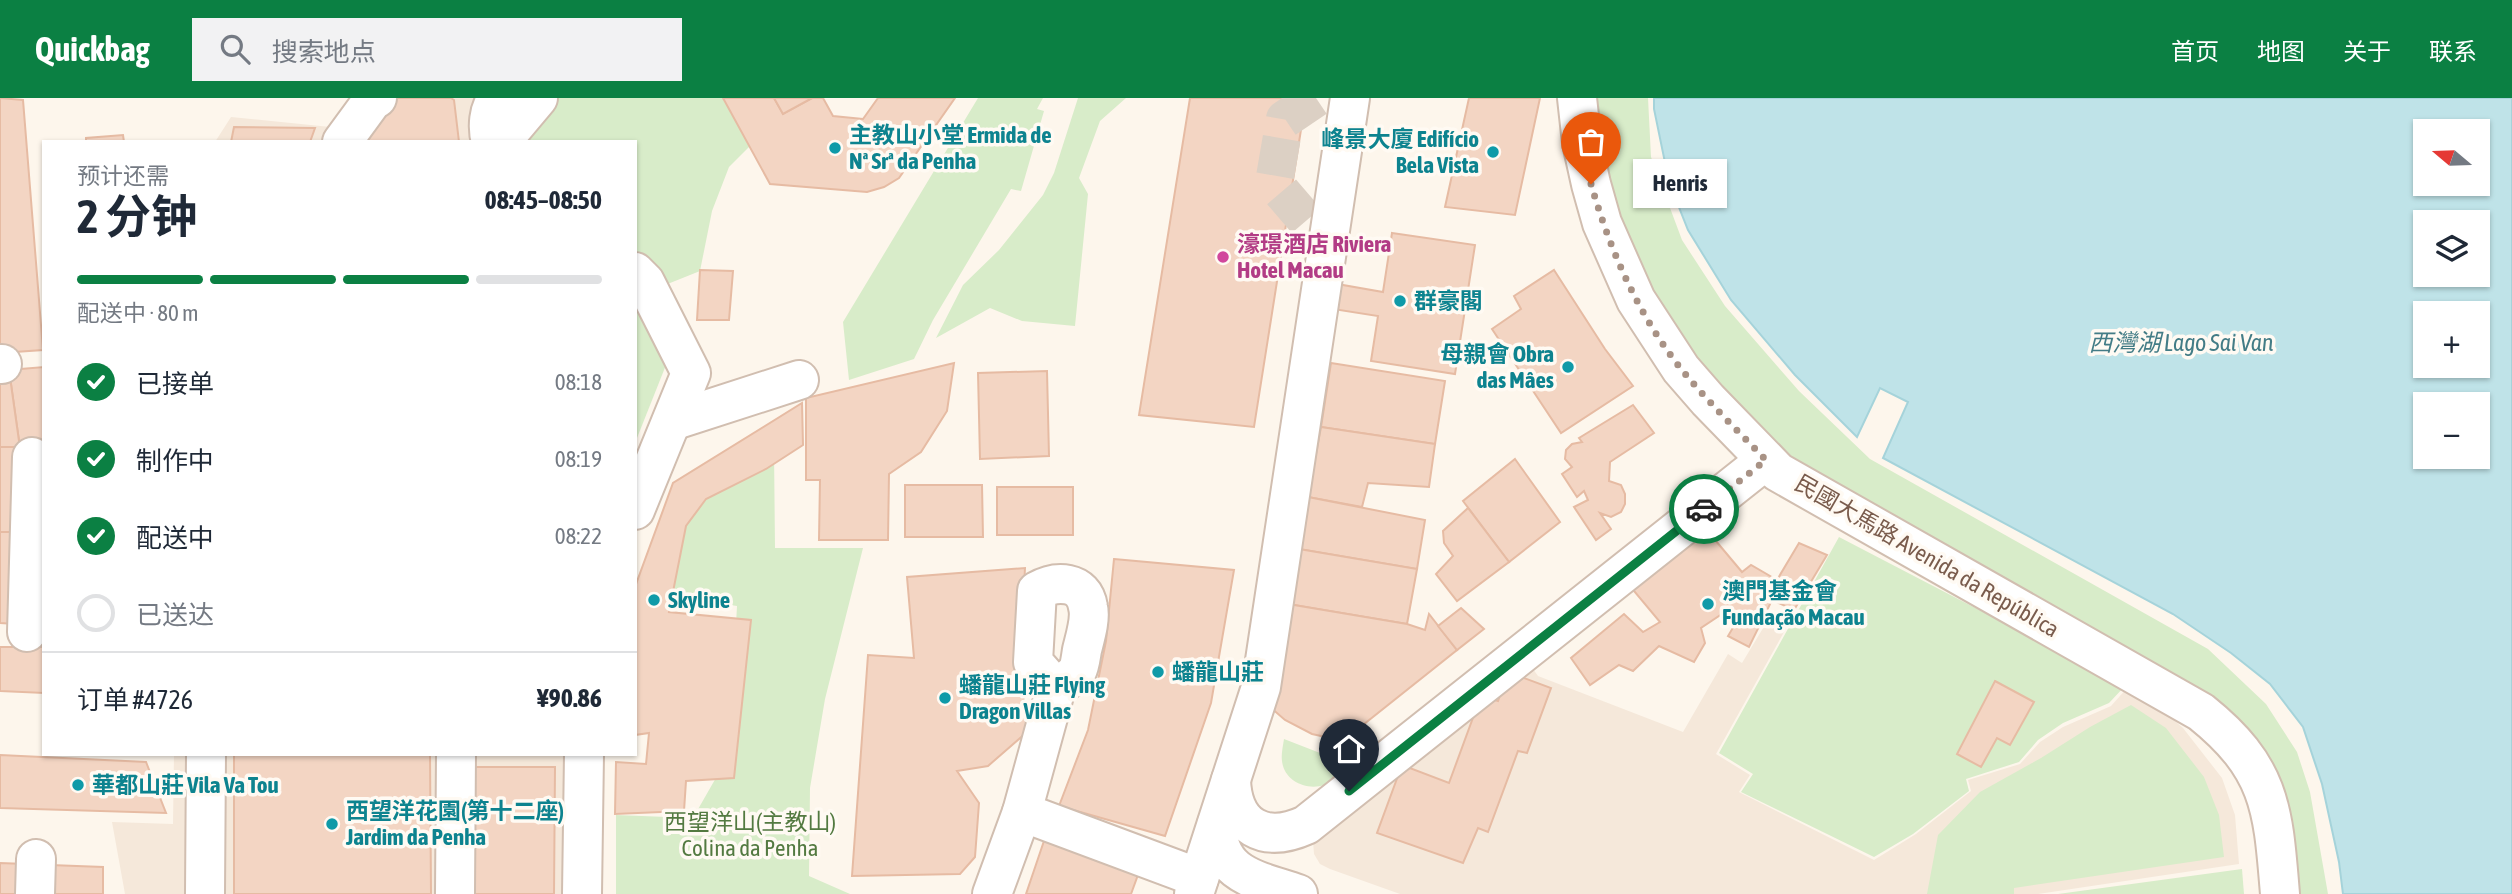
<!DOCTYPE html>
<html lang="zh">
<meta charset="utf-8">
<style>
:root{--surface:#fff;--page:#f2f2f3;--text:#1f2937;--muted:#747a83;--line:#e0e1e3;--accent:#0b8043}
body{margin:0;font-family:"Asap Condensed","Noto Sans SC",sans-serif;background:var(--page);color:var(--text);height:100vh;display:flex;flex-direction:column;font-size:26px;white-space:nowrap}
*{box-sizing:border-box;margin:0}
p{font-size:23px;color:var(--muted)}
.icon{flex:none;width:38px;height:38px;fill:none;stroke:currentColor;stroke-width:2;stroke-linecap:round;stroke-linejoin:round}
.map{position:relative;flex:1;overflow:hidden}
.drawer{position:absolute;left:42px;top:42px;width:595px;height:616px;display:flex;flex-direction:column;background:var(--surface);border-radius:0px;box-shadow:0 2px 5px #0004}
.drawer>*{flex:none}
.needle{width:46px;rotate:289deg}
.controls{position:absolute;left:2413px;top:21px;display:grid;gap:14px}
.controls a{display:grid;place-items:center;width:77px;height:77px;border-radius:0px;background:var(--surface);box-shadow:0 2px 5px #0004;font-size:35px}
.pin{position:absolute;display:grid;place-items:center;width:60px;height:60px;color:#fff;margin:-72px -30px;border-radius:50% 50% 50% 0;rotate:-45deg;box-shadow:0 0 7px #0007}
.pin .icon{rotate:45deg}
.courier{position:absolute;display:grid;place-items:center;width:70px;height:70px;margin:-35px;border:5px solid #0b8043;border-radius:50%;background:#fff;color:#222;box-shadow:0 2px 9px #0007}
.bubble{position:absolute;height:49px;border-radius:0px;background:var(--surface);box-shadow:0 2px 5px #0004;font-size:23px;font-weight:700;line-height:49px;text-align:center}
.overview em{font-style:normal;font-weight:700}
.overview div{display:flex;flex-direction:column-reverse}
.overview{display:flex;align-items:center;justify-content:space-between;height:119px;padding:0 35px}
h1{font-size:46px;font-weight:700;line-height:52px}
.bar{display:grid;grid-template-columns:repeat(4,1fr);gap:10px 7px;align-content:center;height:84px;padding:0 35px}
.bar i{height:9px;border-radius:5px;background:var(--line)}
.bar .on{background:var(--accent)}
.bar p{grid-column:span 4}
.line{display:flex;align-items:center;gap:18px;padding:0 35px;border-top:2px solid var(--line)}
.line div{flex:1}
ol{padding:0 35px;list-style:none}
li{display:flex;align-items:center;gap:21px;height:77px}
li p{margin-inline-start:auto}
li .icon{padding:7px;border-radius:50%;background:var(--accent);color:#fff;stroke-width:4}
li:last-child{color:var(--muted)}
li i{width:38px;height:38px;border:4px solid var(--line);border-radius:50%}
header{display:flex;align-items:center;gap:42px;box-sizing:border-box;height:98px;padding:0 35px;background:var(--accent);color:#fff}
header strong{font-size:33px}
nav{display:flex;gap:38px;margin-inline-start:auto;font-size:24px}
.search{width:490px;height:63px;background:var(--page);display:flex;align-items:center;gap:18px;box-sizing:border-box;padding:0 24px;border-radius:0px;color:var(--muted);font-size:26px}
.map>svg:first-child{display:block}
.residential{fill:#f5e8da}
.green{fill:#d8ecc9}
.water{fill:#bfe3e8;stroke:#a5d3da;stroke-width:2;fill-rule:evenodd}
.building{fill:#f3d5c3;stroke:#e6bba3;stroke-width:2}
.lines{fill:none;stroke-linecap:round;stroke-linejoin:round}
.minor-tunnel{stroke:#dcd0c4;stroke-width:38;stroke-dasharray:38 19;stroke-linecap:butt}
.minor-casing{stroke:#d1beb0;stroke-width:42}
.minor{stroke:#fff;stroke-width:38}
.done{stroke:#a89285;stroke-width:7;stroke-dasharray:0 12.6}
.route{stroke:#0b8043;stroke-width:9}
.culture-dot{fill:#0f9aa8;stroke:#fffaf3;stroke-width:2.5}
.hotel-dot{fill:#d1479c;stroke:#fffaf3;stroke-width:2.5}
.labels{text-anchor:middle;stroke-width:7;stroke-linejoin:round;paint-order:stroke}
.culture-label{font-size:23px;font-weight:bold;fill:#0d838f;stroke:#fffaf3;text-anchor:start}
.hotel-label{font-size:23px;font-weight:bold;fill:#b23c85;stroke:#fffaf3;text-anchor:start}
.street-label{font-size:23px;fill:#7a5c4d;stroke:#fffaf3}
.park-label{font-size:23px;fill:#537a41;stroke:#fffaf3}
.water-label{font-size:24px;font-style:italic;fill:#437c86;stroke:#fffaf3}
</style>
<header>
<strong>Quickbag</strong>
<div class="search"><svg class="icon" aria-label="search" viewBox="0 0 24 24"><circle cx="10" cy="10" r="6"/><path d="M15 15l6 6"/></svg>搜索地点</div>
<nav><a>首页</a><a>地图</a><a>关于</a><a>联系</a></nav>
</header>
<div class="map">
<svg width="2512" height="796" viewBox="0 0 2512 796">
<rect width="100%" height="100%" fill="#fdf6ec"/>
<!-- residential -->
<g class="residential">
<polygon points="386,0 484,0 480,44 215,44 231,19 360,32"/>
<polygon points="1771,517 1789,525 1716,656 1750,677 1739,694 1874,762 1916,736 1971,693 1968,682 2020,666 2040,644 2063,629 2111,608 2128,589 2152,603 2183,630 2222,680 2235,717 2239,766 2038,796 1400,796 1330,771 1320,766 1314,756 1313,743 1521,554 1538,578 1683,634 1728,556 1742,565"/>
<polygon points="174,656 566,656 564,796 125,796 112,724 173,726"/>
</g>
<!-- green -->
<g class="green">
<polygon points="524,0 725,0 751,47 729,69 712,113 700,173 660,189 635,160 635,44 489,44"/>
<polygon points="978,0 1043,0 1037,11 1044,13 1021,93 1011,91 933,222 914,261 849,282 843,224"/>
<polygon points="1078,0 1126,0 1100,23 1079,80 1088,96 1075,228 1022,223 990,210 936,240 963,187 999,152 1043,97 1054,75"/>
<polygon points="1587,0 1648,0 1651,59 1682,142 1725,208 1799,293 1870,361 2208,551 2266,606 2297,654 2310,694 2328,796 2283,796 2263,677 1813,383 1727,316 1603,123"/>
<polygon points="635,178 668,262 635,345"/>
<polygon points="774,352 775,450 863,450 825,601 810,690 809,778 850,796 616,796 616,717 693,720 729,657 737,508 652,495 666,420"/>
<polygon points="1839,439 2125,588 2109,605 2063,625 2038,642 2019,664 1966,681 1969,693 1913,736 1874,759 1741,694 1753,676 1719,655"/>
<polygon points="2131,607 2166,630 2204,679 2219,717 2224,759 2014,790 2014,796 1927,796 1938,737 1980,694 2041,660 2090,629"/>
<path d="M 1284,641 L 1351,667 C 1343,673 1334,684 1324,687 C 1307,693 1284,683 1282,663 C 1281,656 1283,648 1284,641 Z"/>
<polygon points="2242,771 2244,796 2058,796"/>
</g>
<!-- water -->
<path class="water" d="M 1654,0 L 2512,0 L 2512,796 L 2343,796 L 2339,764 L 2322,686 L 2303,629 L 2270,586 L 2231,555 L 2173,516 L 1883,360 L 1908,304 L 1880,290 L 1857,339 L 1795,277 L 1731,202 L 1688,132 L 1669,84 L 1654,11 ZM 2426,33 L 2478,33 L 2478,86 L 2426,86 ZM 2426,124 L 2478,124 L 2478,177 L 2426,177 ZM 2426,215 L 2478,215 L 2478,268 L 2426,268 ZM 2426,306 L 2478,306 L 2478,359 L 2426,359 Z"/>
<!-- building -->
<g class="building">
<polygon points="0,0 23,2 43,252 0,255"/>
<polygon points="390,0 451,0 454,2 459,44 362,44"/>
<polygon points="723,0 774,0 783,16 812,0 823,0 833,18 863,21 878,0 955,0 899,80 884,89 867,94 770,86"/>
<polygon points="774,0 812,0 783,16"/>
<polygon points="1190,0 1306,0 1254,329 1139,317"/>
<polygon points="1469,0 1540,0 1515,117 1445,109"/>
<polygon points="234,29 315,30 310,44 231,44"/>
<polygon points="123,37 124,44 86,44 86,40"/>
<polygon points="1392,135 1475,147 1455,276 1371,263 1378,218 1333,211 1337,186 1383,194"/>
<polygon points="700,172 733,173 729,222 697,222"/>
<polygon points="1554,172 1605,251 1633,288 1561,335 1492,231 1521,211 1514,198"/>
<polygon points="954,265 947,313 921,354 889,376 888,442 819,442 820,382 806,382 806,300"/>
<polygon points="1331,265 1445,283 1435,346 1321,329"/>
<polygon points="44,269 44,346 20,350 9,272"/>
<polygon points="9,272 20,350 0,349 0,273"/>
<polygon points="1047,273 1049,358 980,361 978,275"/>
<polygon points="802,305 803,347 766,371 706,401 686,428 669,514 751,522 734,680 686,683 684,713 615,716 616,664 646,666 649,635 635,637 635,489 673,385"/>
<polygon points="1633,307 1654,335 1610,364 1609,383 1621,387 1625,396 1625,406 1621,414 1611,419 1600,415 1611,431 1596,442 1574,409 1588,402 1584,393 1577,399 1562,376 1572,369 1565,361 1566,352 1572,346 1582,344 1579,340"/>
<polygon points="1321,329 1435,346 1429,389 1368,385 1362,409 1308,399"/>
<polygon points="0,349 24,349 19,434 0,434"/>
<polygon points="1515,361 1560,424 1509,464 1463,403"/>
<polygon points="905,387 982,387 983,439 905,439"/>
<rect x="997" y="389" width="76" height="48"/>
<polygon points="1308,399 1425,422 1417,471 1299,451"/>
<polygon points="1468,410 1509,464 1457,503 1436,476 1453,458 1444,445 1443,433"/>
<polygon points="1705,430 1742,474 1751,467 1777,482 1799,445 1827,457 1794,512 1772,502 1749,549 1728,538 1737,523 1731,510 1701,530 1705,545 1694,564 1659,548 1633,573 1619,567 1590,587 1571,560 1624,516 1643,534 1660,524 1624,481"/>
<polygon points="0,434 19,434 15,526 0,525"/>
<polygon points="1299,451 1417,471 1407,526 1288,506"/>
<polygon points="1114,461 1234,472 1211,605 1165,738 1059,708 1088,632 1106,543"/>
<polygon points="1025,470 1020,566 1027,634 988,668 957,673 979,705 975,759 960,776 852,778 868,557 914,560 907,479"/>
<polygon points="1288,506 1407,526 1425,532 1429,516 1457,552 1349,638 1330,640 1312,636 1285,622 1270,609"/>
<polygon points="1461,510 1484,531 1457,552 1438,528"/>
<polygon points="0,549 44,549 44,595 0,593"/>
<polygon points="1508,574 1551,590 1527,655 1518,653 1488,734 1478,730 1463,765 1377,735 1402,667 1449,685 1481,598 1498,603"/>
<polygon points="1995,583 2034,604 2010,647 1997,640 1981,669 1957,656"/>
<polygon points="234,656 430,656 431,796 234,796"/>
<polygon points="0,657 146,664 166,715 0,710"/>
<polygon points="473,669 555,669 554,796 473,796"/>
<polygon points="1045,740 1139,774 1131,796 1026,796"/>
<polygon points="0,765 25,766 24,796 0,796"/>
<polygon points="50,767 103,769 103,796 50,796"/>
</g>
<g class="lines">
<!-- minor-tunnel -->
<polyline class="minor-tunnel" points="1316,0 1285,21 1274,85 1328,148"/>
<!-- minor casing -->
<g class="minor-casing">
<g id="minor">
<path d="M 1577,0 L 1582,45 L 1591,86 L 1602,125 L 1636,202 L 1681,271 L 1708,302 L 1778,374 L 2201,614 C 2272,671 2273,712 2280,796"/>
<polyline points="342,44 372,3 377,0"/>
<path d="M 491,44 C 487,30 488,11 498,0"/>
<polyline points="501,44 538,0"/>
<polyline points="635,174 645,184 691,275 635,412"/>
<polyline points="0,266 2,266"/>
<polyline points="672,323 799,282"/>
<polyline points="27,534 32,359"/>
<path d="M 1056,590 C 1062,585 1073,579 1077,573 C 1080,568 1081,558 1082,552 C 1085,540 1091,521 1088,509 C 1084,482 1056,482 1037,493 L 1033,564 L 1056,590 L 1022,714 L 1199,780"/>
<path d="M 1231,682 C 1233,729 1264,746 1306,727 L 1766,362"/>
<path d="M 1217,726 C 1217,778 1258,782 1298,796"/>
<polyline points="35,796 36,761"/>
<polyline points="205,796 206,656"/>
<polyline points="455,796 456,656"/>
<polyline points="582,796 584,656"/>
<polyline points="992,796 1022,714"/>
<polyline points="1194,796 1261,589 1350,0"/>
</g>
</g>
<!-- minor -->
<use href="#minor" class="minor"/>
</g>
<g class="lines">
<!-- done -->
<path class="done" d="M 1591,86 C 1610,152 1638,217 1682,272 C 1708,304 1738,333 1766,362 L 1704,411"/>
<!-- route -->
<polyline class="route" points="1349,693 1704,411"/>
</g>
<!-- markers -->
<g class="culture-dot">
<circle cx="835" cy="50" r="7"/>
<circle cx="1493" cy="54" r="7"/>
<circle cx="1400" cy="203" r="7"/>
<circle cx="1568" cy="269" r="7"/>
<circle cx="654" cy="502" r="7"/>
<circle cx="1708" cy="506" r="7"/>
<circle cx="1158" cy="574" r="7"/>
<circle cx="945" cy="600" r="7"/>
<circle cx="78" cy="687" r="7"/>
<circle cx="332" cy="726" r="7"/>
</g>
<circle class="hotel-dot" cx="1223" cy="159" r="7"/>
<g class="labels">
<!-- culture labels -->
<g class="culture-label">
<text x="849" y="45">主教山小堂 Ermida de<tspan x="849" dy="26">Nª Srª da Penha</tspan></text>
<text x="1479" y="49" text-anchor="end">峰景大廈 Edifício<tspan x="1479" dy="26">Bela Vista</tspan></text>
<text x="1414" y="211">群豪閣</text>
<text x="1554" y="264" text-anchor="end">母親會 Obra<tspan x="1554" dy="26">das Mâes</tspan></text>
<text x="1722" y="501">澳門基金會<tspan x="1722" dy="26">Fundação Macau</tspan></text>
<text x="668" y="510">Skyline</text>
<text x="1172" y="582">蟠龍山莊</text>
<text x="959" y="595">蟠龍山莊 Flying<tspan x="959" dy="26">Dragon Villas</tspan></text>
<text x="92" y="695">華都山莊 Vila Va Tou</text>
<text x="346" y="721">西望洋花園(第十二座)<tspan x="346" dy="26">Jardim da Penha</tspan></text>
</g>
<!-- hotel labels -->
<g class="hotel-label">
<text x="1237" y="154">濠璟酒店 Riviera<tspan x="1237" dy="26">Hotel Macau</tspan></text>
</g>
<!-- street labels -->
<g class="street-label">
<text transform="translate(1927 458) rotate(30)" y="8">民國大馬路 Avenida da República</text>
</g>
<!-- park labels -->
<g class="park-label">
<text x="750" y="732">西望洋山(主教山)<tspan x="750" dy="26">Colina da Penha</tspan></text>
</g>
<!-- water labels -->
<g class="water-label">
<text x="2181" y="253">西灣湖 Lago Sai Van</text>
</g>
</g>
</svg>
<div class="controls">
<a><svg class="needle" viewBox="-14 -14 28 28"><path d="M0-13l5 13h-10z" fill="#e53935"/><path d="M0 13l5-13h-10z" fill="#747a83"/></svg></a>
<a><svg class="icon" aria-label="layers" viewBox="0 0 24 24"><path d="M12 4l9 5-9 5-9-5zM3 14l9 5 9-5"/></svg></a>
<a>+</a>
<a>−</a>
</div>
<div class="pin" style="left:1591px;top:86px;background:#ea580c"><svg class="icon" aria-label="bag" viewBox="0 0 24 24"><path d="M5 8h14l-1 12H6zM9 8a3 3 0 0 1 6 0"/></svg></div>
<div class="pin" style="left:1349px;top:693px;background:#1f2937"><svg class="icon" aria-label="home" viewBox="0 0 24 24"><path d="M3 11l9-7 9 7M6 9v11h12V9"/></svg></div>
<div class="courier" style="left:1704px;top:411px"><svg class="icon" aria-label="car" viewBox="0 0 24 24"><path d="M5 17H2v-5l4-1 3-4h7l3 4 3 1v5h-3M9 17h6M6 11h13"/><circle cx="7" cy="17" r="2"/><circle cx="17" cy="17" r="2"/></svg></div>
<div class="bubble" style="left:1633px;top:61px;width:94px">Henris</div>
<section class="drawer">
<div class="overview"><div><h1>2 分钟</h1><p>预计还需</p></div><em>08:45–08:50</em></div>
<div class="bar"><i class="on"></i><i class="on"></i><i class="on"></i><i></i><p>配送中 · 80 m</p></div>
<ol>
<li><svg class="icon" aria-label="check" viewBox="0 0 24 24"><path d="M5 12l5 5 9-10"/></svg>已接单<p>08:18</p></li>
<li><svg class="icon" aria-label="check" viewBox="0 0 24 24"><path d="M5 12l5 5 9-10"/></svg>制作中<p>08:19</p></li>
<li><svg class="icon" aria-label="check" viewBox="0 0 24 24"><path d="M5 12l5 5 9-10"/></svg>配送中<p>08:22</p></li>
<li><i></i>已送达</li>
</ol>
<div class="line" style="height:91px"><div>订单 #4726</div><b>¥90.86</b></div>
</section>
</div>
